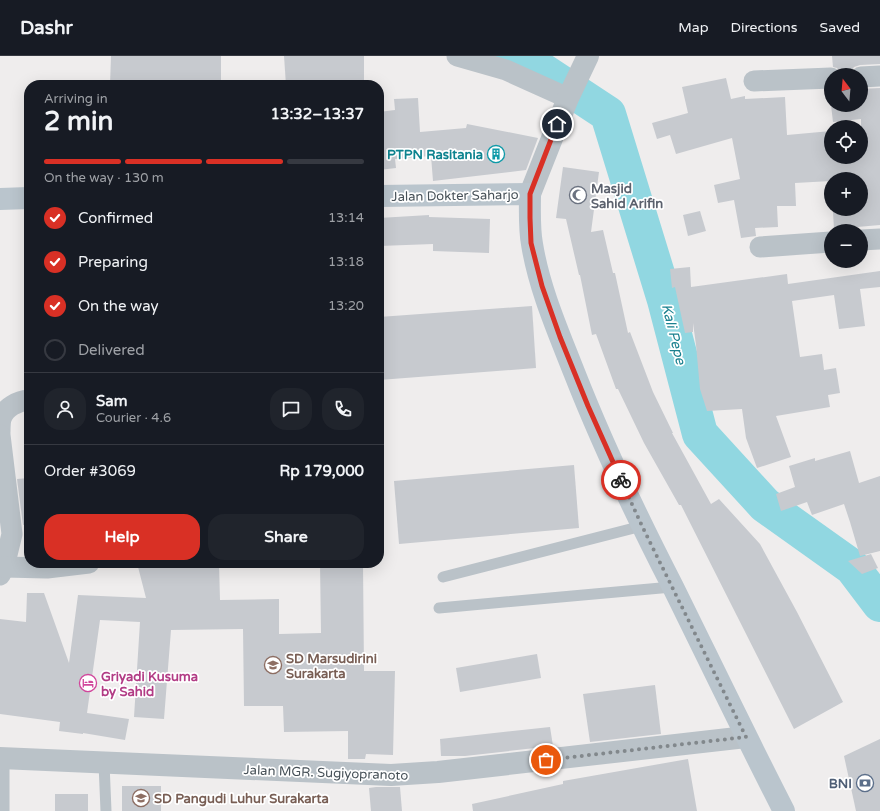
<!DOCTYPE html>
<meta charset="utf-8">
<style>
:root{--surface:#171b24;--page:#20242c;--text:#f1f3f6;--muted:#9ea1a6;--line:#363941;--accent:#d93025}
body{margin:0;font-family:"Varela Round",sans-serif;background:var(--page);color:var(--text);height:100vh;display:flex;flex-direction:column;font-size:15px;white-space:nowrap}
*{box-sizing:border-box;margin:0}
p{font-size:13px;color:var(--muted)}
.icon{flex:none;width:22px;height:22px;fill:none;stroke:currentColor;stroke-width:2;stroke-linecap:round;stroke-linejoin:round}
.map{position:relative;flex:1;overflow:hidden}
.side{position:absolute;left:24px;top:24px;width:360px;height:488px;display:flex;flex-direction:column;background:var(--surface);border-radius:16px;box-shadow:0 4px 16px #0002}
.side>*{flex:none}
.needle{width:26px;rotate:344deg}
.tools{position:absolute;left:824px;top:12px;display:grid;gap:8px}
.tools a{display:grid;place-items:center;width:44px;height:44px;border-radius:50%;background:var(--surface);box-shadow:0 4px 16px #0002;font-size:20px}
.pin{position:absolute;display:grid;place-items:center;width:34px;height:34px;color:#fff;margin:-17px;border:2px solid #fff;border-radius:50%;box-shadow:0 1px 4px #0007}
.courier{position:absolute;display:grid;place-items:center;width:40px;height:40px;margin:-20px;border:3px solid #d93025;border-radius:50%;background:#fff;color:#222;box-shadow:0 1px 5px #0007}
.summary em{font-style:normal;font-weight:700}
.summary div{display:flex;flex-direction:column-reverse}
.summary{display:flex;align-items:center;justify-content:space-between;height:68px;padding:0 20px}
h1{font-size:26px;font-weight:700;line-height:30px}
.bar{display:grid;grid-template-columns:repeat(4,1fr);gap:6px 4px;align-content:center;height:48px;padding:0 20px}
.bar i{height:5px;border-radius:3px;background:var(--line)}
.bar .selected{background:var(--accent)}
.bar p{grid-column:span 4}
.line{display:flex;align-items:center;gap:10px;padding:0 20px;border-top:1px solid var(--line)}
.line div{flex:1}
.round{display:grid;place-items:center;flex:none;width:42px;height:42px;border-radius:16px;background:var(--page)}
ol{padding:0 20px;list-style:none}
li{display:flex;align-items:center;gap:12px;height:44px}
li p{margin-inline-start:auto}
li .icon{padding:4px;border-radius:50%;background:var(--accent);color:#fff;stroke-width:4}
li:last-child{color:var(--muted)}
li i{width:22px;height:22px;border:2px solid var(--line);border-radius:50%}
.action{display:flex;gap:8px;margin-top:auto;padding:8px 20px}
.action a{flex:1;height:46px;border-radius:16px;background:var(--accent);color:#fff;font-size:16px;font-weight:700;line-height:46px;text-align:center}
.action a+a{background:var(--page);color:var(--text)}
header{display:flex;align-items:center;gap:24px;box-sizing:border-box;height:56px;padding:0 20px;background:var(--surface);border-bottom:1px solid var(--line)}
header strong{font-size:19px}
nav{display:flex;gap:22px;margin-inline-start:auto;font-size:14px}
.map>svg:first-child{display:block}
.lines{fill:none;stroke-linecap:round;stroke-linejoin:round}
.river{stroke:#91d7e1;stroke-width:36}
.building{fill:#c7cacf}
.service{stroke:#bac2c8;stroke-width:11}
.minor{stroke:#bac2c8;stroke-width:21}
.tertiary{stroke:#bac2c8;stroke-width:22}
.secondary{stroke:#bac5cd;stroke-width:22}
.done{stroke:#82888c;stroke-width:4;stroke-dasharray:0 7.2}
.route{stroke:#d93025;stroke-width:5}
.labels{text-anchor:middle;stroke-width:3.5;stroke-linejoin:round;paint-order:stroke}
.culture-label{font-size:13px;font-weight:bold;fill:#0d838f;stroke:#fff;text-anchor:end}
.worship-label{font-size:13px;font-weight:bold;fill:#5b616d;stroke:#fff;text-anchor:start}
.street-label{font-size:13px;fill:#475158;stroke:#fff}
.education-label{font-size:13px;font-weight:bold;fill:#785e54;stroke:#fff;text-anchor:start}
.hotel-label{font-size:13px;font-weight:bold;fill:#b23c85;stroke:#fff;text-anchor:start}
.service-label{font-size:13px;font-weight:bold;fill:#4e5e75;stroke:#fff;text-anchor:end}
.water-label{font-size:14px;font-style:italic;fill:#1b818f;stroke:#fff}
</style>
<header>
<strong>Dashr</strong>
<nav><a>Map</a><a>Directions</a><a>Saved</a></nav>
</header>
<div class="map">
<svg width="880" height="755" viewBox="0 0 880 755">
<rect width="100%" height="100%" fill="#efeded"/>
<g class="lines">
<!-- river -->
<polyline class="river" points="501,0 529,6 608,58 665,244 700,378 765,449 852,511 880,548"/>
</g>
<!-- building -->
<g class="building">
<polygon points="111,0 221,0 221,29 110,29"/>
<polygon points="284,0 364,0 364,29 286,29"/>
<polygon points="832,0 880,0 880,8 860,9 854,11 850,17 842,18 837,12 833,11"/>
<polygon points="726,22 731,43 745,40 745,43 785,41 787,79 831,75 831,101 861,101 861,63 833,66 831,49 861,49 861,33 880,32 880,169 834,173 833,156 861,154 861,123 831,123 831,125 795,127 796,150 777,150 778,171 755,172 756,180 741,182 734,144 718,147 714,129 740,123 732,82 676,98 670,79 657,83 652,67 688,57 682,31"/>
<polygon points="418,42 420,76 466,72 467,68 538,82 526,114 433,125 431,100 395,103 396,112 379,114 379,56 395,54 394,43"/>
<polygon points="563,111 599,116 591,176 603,174 613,217 615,217 628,277 630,276 653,336 673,377 672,377 711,448 719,443 760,488 797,556 843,646 794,673 681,449 679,449 644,387 618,333 616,333 596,278 592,279 580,219 579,219 566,163 556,162"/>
<polygon points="700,155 706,175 688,180 683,159"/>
<polygon points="429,159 429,161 490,163 489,197 433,195 433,188 379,190 379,162"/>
<polygon points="690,211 691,231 787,218 788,228 880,215 880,231 860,233 865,270 839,273 834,239 792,245 800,301 822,298 824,314 836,312 840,337 828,339 830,351 776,360 791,401 757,412 746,382 742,353 707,355 700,333 696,289 693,267 693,276 685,277 675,231 672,232 670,213"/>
<polygon points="532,250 536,312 379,324 379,261"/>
<polygon points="850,395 859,427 880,420 880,495 860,500 850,466 844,448 812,459 807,446 781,455 776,438 795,431 789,410 815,402 815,405"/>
<polygon points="574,409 579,472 399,488 394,425"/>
<polygon points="29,422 29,468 23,469 17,423"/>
<polygon points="871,498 878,512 862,518 848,505"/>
<polygon points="137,507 219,507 220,544 279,543 279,578 321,577 320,507 363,507 364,615 395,615 393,699 366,698 365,703 348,703 348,675 284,676 283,650 244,650 243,573 171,574 164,663 134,661 140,566 100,564 87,657 129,663 125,684 83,677 83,678 59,675 60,666 0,658 0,563 26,566 27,537 44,537 69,607 78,539 146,542"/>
<polygon points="537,598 541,622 460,636 456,612"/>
<polygon points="655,629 661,678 590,686 583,638"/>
<polygon points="550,671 553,690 465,700 441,700 440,683"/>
<polygon points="880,683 880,755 856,755 844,700"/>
<polygon points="688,703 697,755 473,755 472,748 563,728 563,725"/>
<rect x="122" y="730" width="39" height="25"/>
<polygon points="376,731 400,731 402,755 371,755 369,732"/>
<rect x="55" y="738" width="33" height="17"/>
</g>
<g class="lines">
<!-- service -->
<g class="service">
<polyline points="443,521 642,470"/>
<polyline points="439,552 672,531"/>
<polyline points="4,702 4,755"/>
<polyline points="104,707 106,755"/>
</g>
<!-- minor -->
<g class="minor">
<polyline points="457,0 506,14 568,42"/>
<polyline points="861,21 880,20"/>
<polyline points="754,25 831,22"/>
<polyline points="861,184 880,183"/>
<polyline points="760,191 831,186"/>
<path d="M 0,376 C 0,372 0,367 1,363 C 5,351 18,345 29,344"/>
<polyline points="0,379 12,478 4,511 0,519"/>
<polyline points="4,511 47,512 89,507"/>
</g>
<!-- tertiary -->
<g class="tertiary">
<polyline points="530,138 568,42 588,0"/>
<polyline points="0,702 391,719 438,716 746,681"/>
</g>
<!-- secondary -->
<g class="secondary">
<path d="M 379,140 L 530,138 C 530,154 529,172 532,188 C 539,232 558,275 574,316 C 603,390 637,461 673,531 C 710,606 746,681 784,755"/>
<polyline points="0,143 29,142"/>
</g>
</g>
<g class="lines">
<!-- done -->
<polyline class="done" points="546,704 746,681 642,470 621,424"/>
<!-- route -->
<polyline class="route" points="557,68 530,138 530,162 531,187 542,230 560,281 588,350 621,424"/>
</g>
<!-- icons -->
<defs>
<g id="building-ring" transform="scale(0.9)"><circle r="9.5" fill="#fff" stroke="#0f9aa8" stroke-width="1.5"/><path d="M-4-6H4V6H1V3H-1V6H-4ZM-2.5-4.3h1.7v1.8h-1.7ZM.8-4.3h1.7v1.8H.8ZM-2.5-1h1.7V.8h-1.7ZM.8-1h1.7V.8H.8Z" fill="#0f9aa8"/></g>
<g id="mosque-ring" transform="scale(0.9)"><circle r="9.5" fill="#fff" stroke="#6b7280" stroke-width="1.5"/><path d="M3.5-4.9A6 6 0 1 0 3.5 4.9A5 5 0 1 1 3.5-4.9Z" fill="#6b7280"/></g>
<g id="school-ring" transform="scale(0.9)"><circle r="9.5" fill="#fff" stroke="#8d6e63" stroke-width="1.5"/><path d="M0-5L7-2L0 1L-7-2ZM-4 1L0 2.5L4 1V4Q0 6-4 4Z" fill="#8d6e63"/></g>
<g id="hotel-ring" transform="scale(0.9)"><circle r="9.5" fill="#fff" stroke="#d1479c" stroke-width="1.5"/><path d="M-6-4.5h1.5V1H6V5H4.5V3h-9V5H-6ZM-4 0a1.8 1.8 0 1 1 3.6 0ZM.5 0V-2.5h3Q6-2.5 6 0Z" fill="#d1479c"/></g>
<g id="bank-ring" transform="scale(0.9)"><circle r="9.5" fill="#fff" stroke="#5c6f8a" stroke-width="1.5"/><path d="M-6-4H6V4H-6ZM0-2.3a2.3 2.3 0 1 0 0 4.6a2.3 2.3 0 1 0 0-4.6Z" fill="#5c6f8a"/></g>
</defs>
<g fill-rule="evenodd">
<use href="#building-ring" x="496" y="98"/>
<use href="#mosque-ring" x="578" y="139"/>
<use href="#school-ring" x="273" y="609"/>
<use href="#hotel-ring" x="88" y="627"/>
<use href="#bank-ring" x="865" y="727"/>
<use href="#school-ring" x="141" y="742"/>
</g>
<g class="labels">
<!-- culture labels -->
<g class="culture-label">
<text x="483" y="103">PTPN Rasitania</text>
</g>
<!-- worship labels -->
<g class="worship-label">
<text x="591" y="137">Masjid<tspan x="591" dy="15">Sahid Arifin</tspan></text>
</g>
<!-- street labels -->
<g class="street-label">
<text transform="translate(455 139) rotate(-1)" y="5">Jalan Dokter Saharjo</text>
<text transform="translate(326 716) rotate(2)" y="5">Jalan MGR. Sugiyopranoto</text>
</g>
<!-- education labels -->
<g class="education-label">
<text x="286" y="607">SD Marsudirini<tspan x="286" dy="15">Surakarta</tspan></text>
<text x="154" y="747">SD Pangudi Luhur Surakarta</text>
</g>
<!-- hotel labels -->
<g class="hotel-label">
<text x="101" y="625">Griyadi Kusuma<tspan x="101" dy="15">by Sahid</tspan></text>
</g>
<!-- service labels -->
<g class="service-label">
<text x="852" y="732">BNI</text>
</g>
<!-- water labels -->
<g class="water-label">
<text transform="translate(674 278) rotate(76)" y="5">Kali Pepe</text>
</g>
</g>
</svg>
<div class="tools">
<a><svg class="needle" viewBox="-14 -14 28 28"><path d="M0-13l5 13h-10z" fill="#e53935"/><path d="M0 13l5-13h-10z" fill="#9ea1a6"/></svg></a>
<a><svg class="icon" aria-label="locate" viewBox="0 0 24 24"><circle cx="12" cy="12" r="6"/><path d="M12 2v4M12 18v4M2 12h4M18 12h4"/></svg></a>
<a>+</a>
<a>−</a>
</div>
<div class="pin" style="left:546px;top:704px;background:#ea580c"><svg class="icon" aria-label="bag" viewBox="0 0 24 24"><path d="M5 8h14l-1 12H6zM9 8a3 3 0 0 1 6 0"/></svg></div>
<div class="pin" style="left:557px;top:68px;background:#1f2937"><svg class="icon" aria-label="home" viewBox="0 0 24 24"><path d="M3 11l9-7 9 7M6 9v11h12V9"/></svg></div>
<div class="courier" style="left:621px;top:424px"><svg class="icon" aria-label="bike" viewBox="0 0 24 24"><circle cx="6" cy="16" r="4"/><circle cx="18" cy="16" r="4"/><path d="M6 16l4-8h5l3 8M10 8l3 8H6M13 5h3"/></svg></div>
<section class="side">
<div class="summary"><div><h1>2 min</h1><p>Arriving in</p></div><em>13:32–13:37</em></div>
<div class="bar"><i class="selected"></i><i class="selected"></i><i class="selected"></i><i></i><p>On the way · 130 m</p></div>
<ol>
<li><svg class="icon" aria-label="check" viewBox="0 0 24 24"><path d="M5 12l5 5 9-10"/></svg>Confirmed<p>13:14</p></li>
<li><svg class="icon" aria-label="check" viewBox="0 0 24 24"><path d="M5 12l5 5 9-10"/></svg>Preparing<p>13:18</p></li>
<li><svg class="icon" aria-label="check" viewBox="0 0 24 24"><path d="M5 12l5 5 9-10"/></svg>On the way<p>13:20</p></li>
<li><i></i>Delivered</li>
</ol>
<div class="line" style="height:72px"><a class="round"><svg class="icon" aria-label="person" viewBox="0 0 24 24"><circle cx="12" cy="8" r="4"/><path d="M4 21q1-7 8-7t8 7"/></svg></a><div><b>Sam</b><p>Courier · 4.6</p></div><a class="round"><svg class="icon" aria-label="chat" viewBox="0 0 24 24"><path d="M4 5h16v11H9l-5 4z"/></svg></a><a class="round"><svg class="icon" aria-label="phone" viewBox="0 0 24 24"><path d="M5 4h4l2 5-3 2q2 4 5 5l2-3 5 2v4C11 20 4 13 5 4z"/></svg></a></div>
<div class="line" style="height:52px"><div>Order #3069</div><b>Rp 179,000</b></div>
<div class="action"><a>Help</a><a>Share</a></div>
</section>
</div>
